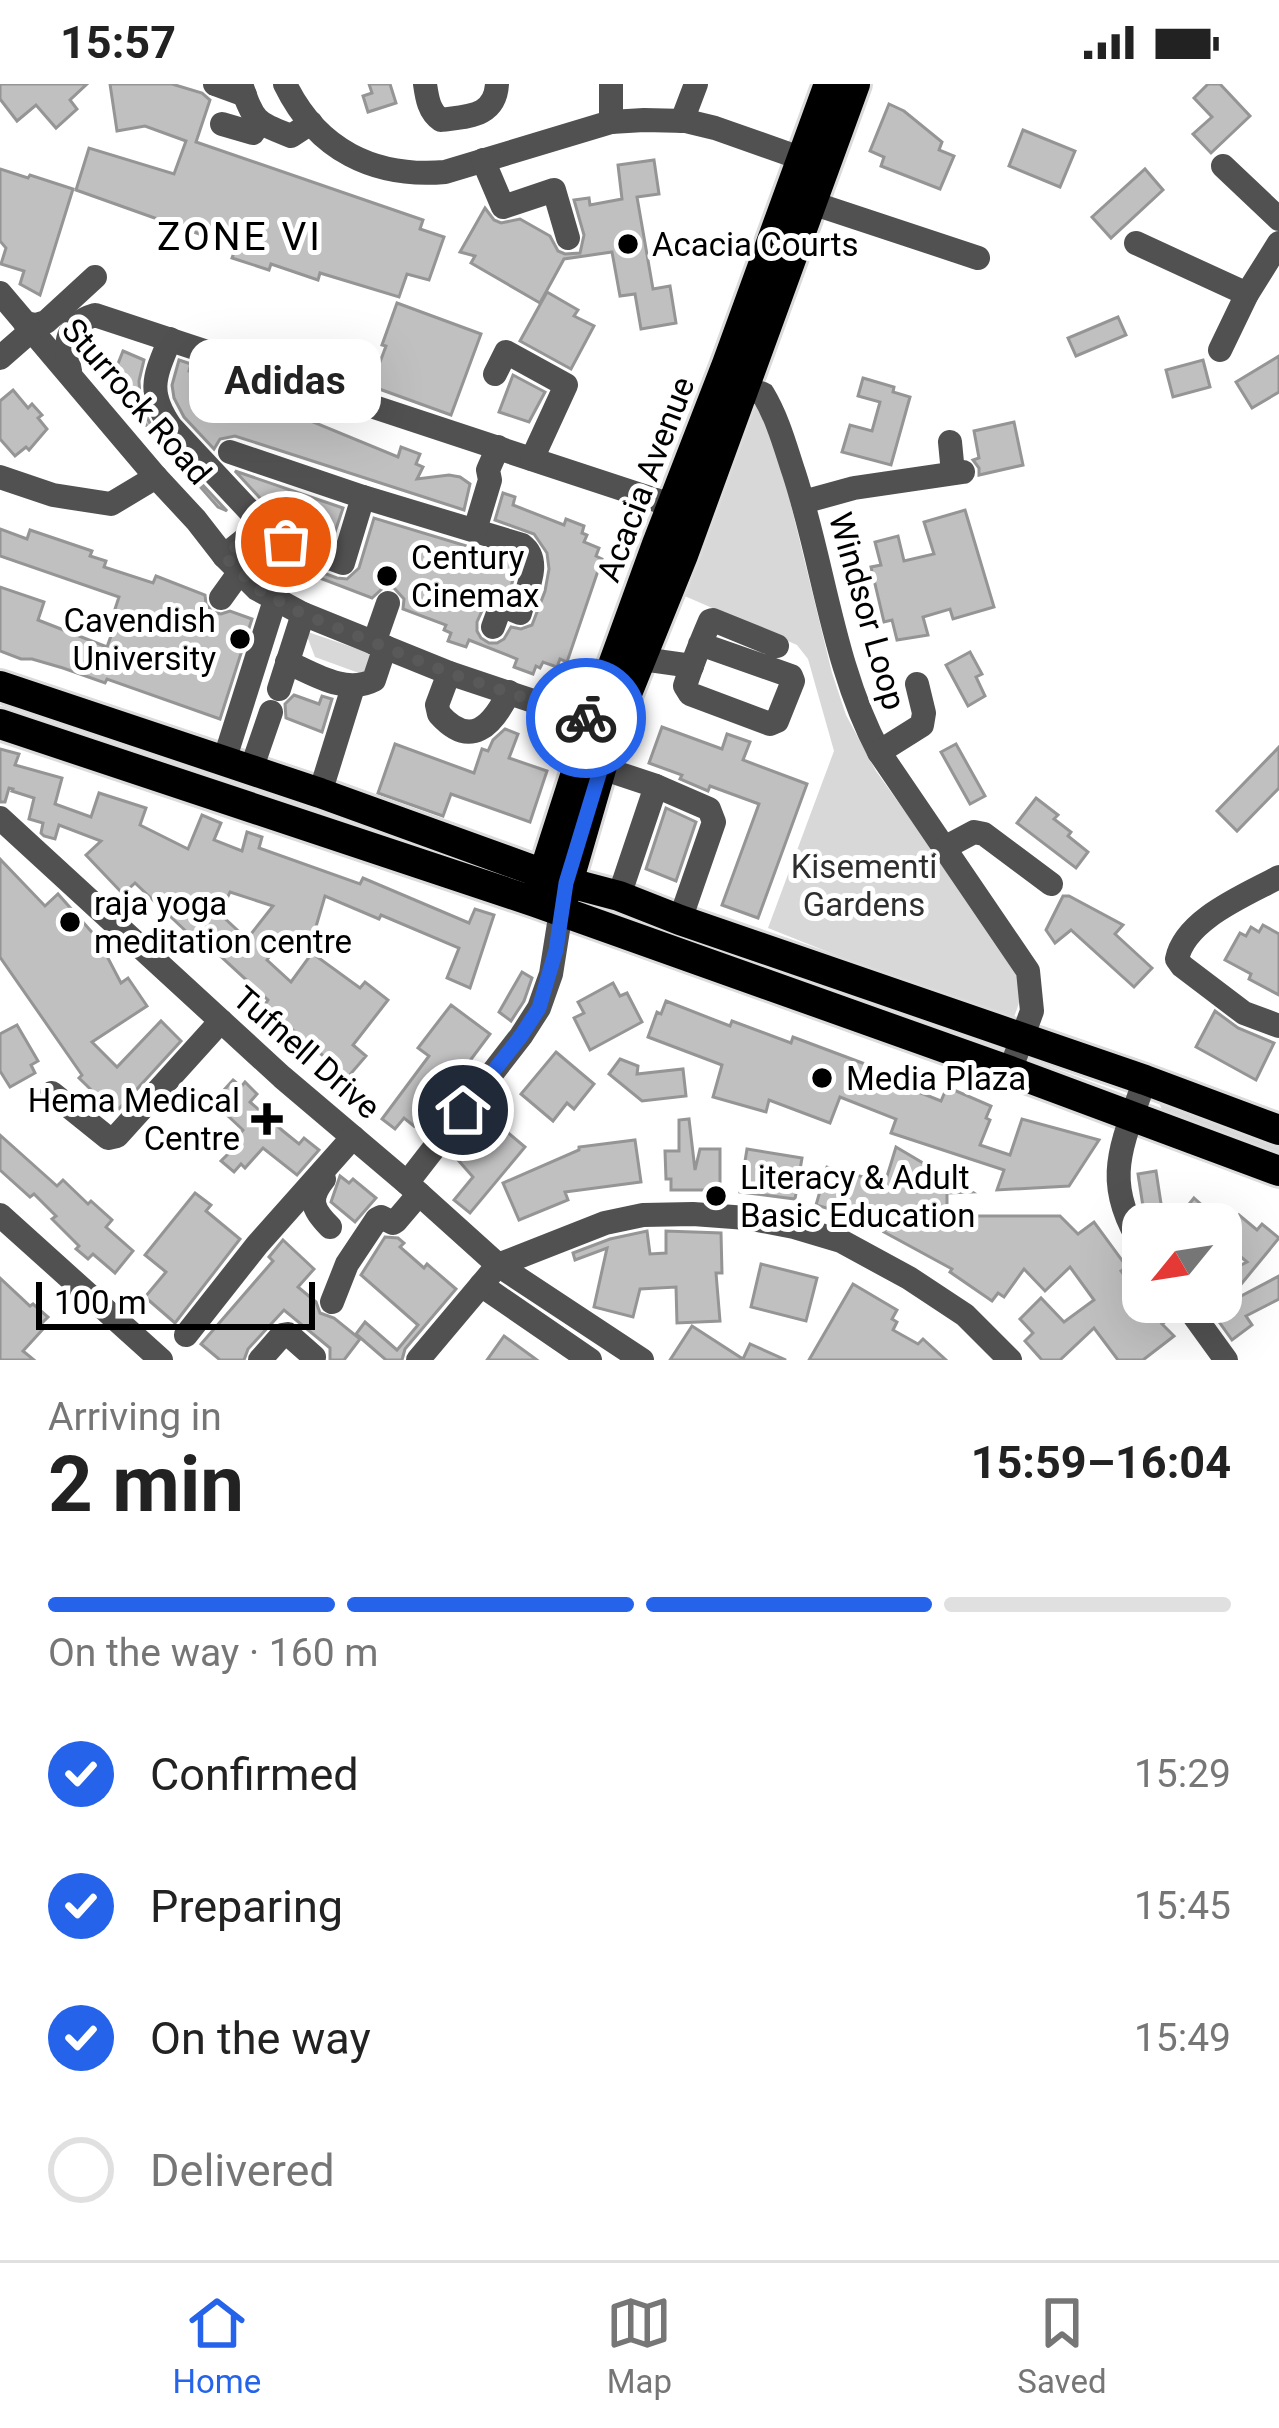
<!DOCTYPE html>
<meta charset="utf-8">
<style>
:root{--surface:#fff;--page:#f2f2f2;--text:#222;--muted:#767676;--line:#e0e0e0;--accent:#2563eb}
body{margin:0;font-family:Roboto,sans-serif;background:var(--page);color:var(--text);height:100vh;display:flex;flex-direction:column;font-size:45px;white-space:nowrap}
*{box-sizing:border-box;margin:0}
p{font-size:39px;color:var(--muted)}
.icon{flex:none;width:66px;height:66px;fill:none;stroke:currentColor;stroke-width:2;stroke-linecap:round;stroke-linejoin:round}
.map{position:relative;height:1276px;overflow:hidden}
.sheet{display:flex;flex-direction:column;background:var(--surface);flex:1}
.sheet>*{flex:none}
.needle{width:78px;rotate:240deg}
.controls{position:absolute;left:1122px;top:1119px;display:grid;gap:24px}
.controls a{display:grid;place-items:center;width:120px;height:120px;border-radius:24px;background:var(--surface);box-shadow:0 12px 48px #0002;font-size:60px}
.scale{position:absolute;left:36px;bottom:30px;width:279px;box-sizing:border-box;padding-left:12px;border:6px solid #000;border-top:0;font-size:33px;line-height:42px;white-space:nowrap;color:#000;-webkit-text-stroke:9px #fff;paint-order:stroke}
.pin{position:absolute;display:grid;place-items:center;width:102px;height:102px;color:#fff;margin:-51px;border:6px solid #fff;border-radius:50%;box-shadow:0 3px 12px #0007}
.courier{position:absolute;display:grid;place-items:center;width:120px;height:120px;margin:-60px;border:9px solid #2563eb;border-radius:50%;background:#fff;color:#222;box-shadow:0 3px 15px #0007}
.bubble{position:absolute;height:84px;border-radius:24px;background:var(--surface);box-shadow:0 12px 48px #0002;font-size:39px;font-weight:700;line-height:84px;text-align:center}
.headline em{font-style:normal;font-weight:700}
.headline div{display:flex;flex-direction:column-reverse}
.headline{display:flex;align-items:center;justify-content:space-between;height:204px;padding:0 48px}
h1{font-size:78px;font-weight:700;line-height:90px}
.bar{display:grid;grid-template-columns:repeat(4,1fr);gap:18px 12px;align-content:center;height:144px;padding:0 48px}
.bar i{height:15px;border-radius:9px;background:var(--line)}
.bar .selected{background:var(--accent)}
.bar p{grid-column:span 4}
ol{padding:0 48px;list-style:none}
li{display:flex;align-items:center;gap:36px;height:132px}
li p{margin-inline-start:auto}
li .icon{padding:12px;border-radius:50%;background:var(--accent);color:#fff;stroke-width:4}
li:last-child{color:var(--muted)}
li i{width:66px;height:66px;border:6px solid var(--line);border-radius:50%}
.status{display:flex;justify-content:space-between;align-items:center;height:84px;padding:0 60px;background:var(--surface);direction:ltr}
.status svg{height:33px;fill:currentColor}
.menu{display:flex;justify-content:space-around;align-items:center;height:168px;border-top:3px solid var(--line);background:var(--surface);font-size:33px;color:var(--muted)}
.menu a{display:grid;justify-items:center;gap:6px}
.menu .selected{color:var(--accent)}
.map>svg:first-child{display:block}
.green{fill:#d8d8d8}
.building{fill:#c0c0c0;stroke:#959595;stroke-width:3;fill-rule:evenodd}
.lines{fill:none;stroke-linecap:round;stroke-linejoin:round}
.major-casing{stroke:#dbdbdb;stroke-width:36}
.minor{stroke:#515151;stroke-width:24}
.major{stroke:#000;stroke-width:30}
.done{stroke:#595959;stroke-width:12;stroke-dasharray:0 21.6}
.route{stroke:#2563eb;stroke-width:15}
.poi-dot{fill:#000;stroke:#fff;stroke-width:4.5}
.labels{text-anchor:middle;stroke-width:10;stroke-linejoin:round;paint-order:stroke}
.poi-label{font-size:33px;fill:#000;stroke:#fff;text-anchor:start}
.street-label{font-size:33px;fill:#000;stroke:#fff}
.park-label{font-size:33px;fill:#2f2f2f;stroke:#fff}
.quarter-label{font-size:39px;letter-spacing:3px;fill:#000;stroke:#fff}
</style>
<div class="status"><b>15:57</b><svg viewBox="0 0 49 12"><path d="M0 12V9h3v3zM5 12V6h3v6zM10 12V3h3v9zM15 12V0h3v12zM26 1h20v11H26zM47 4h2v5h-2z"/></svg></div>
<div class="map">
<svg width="1279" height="1276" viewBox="0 0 1279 1276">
<rect width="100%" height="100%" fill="#fff"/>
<!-- green -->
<g class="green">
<path d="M 753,316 L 764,323 L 780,376 L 832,589 L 846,631 L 876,687 L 1004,866 C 1024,901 1026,903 1011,941 L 768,844 L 834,667 L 808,575 L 797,561 L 680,510 Z"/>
<polygon points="305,547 384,574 367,592 315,573"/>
<polygon points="1162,1015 1279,1056 1279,1071 1163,1028 1160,1021"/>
</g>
<!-- building -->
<g class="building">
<polygon points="0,0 87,0 70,16 77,25 56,44 36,21 17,37 0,15"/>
<polygon points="110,0 172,0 202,9 210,16 196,58 423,136 420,145 444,153 429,196 407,190 399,213 320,189 318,196 271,180 269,186 232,174 236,163 76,106 89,64 174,90 186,57 145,42 117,47"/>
<polygon points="369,0 390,0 396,19 368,28 363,12 372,9"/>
<polygon points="1208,0 1220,0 1250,32 1211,69 1193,50 1212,33 1194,14"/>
<polygon points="889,20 904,27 942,58 939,66 954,72 940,105 881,82 884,73 870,67"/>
<polygon points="1023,46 1075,67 1060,103 1009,82"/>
<polygon points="654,76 659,110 637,113 653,205 670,202 676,239 641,245 635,210 620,212 612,168 564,175 540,219 471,179 475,172 460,168 485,124 494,136 501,139 520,135 550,152 558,167 565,170 580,169 584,151 574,116 589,114 590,121 622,115 618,81"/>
<polygon points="0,85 28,94 30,91 73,105 40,211 20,200 24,187 1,180 6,164 0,157"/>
<polygon points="1145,85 1163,106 1111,154 1092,133"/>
<polygon points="547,208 578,226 574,232 594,242 571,285 520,257"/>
<polygon points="397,219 481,250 451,331 371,302 386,262 382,261"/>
<polygon points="1118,233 1126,251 1076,272 1068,254"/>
<polygon points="123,267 144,276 139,297 140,312 143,326 157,352 227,427 218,423 110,300"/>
<polygon points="1279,272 1279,308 1252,324 1236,298"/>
<polygon points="179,276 191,280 189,287 398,373 401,363 420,370 416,380 423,383 417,395 449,391 460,393 470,400 464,426 235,352 220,355 214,365 184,333 174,314 172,301"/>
<polygon points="1203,276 1210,303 1173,313 1166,286"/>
<polygon points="513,291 545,308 529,338 499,328"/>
<polygon points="863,294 894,303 893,308 910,313 891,381 842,368 850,341 872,347 880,318 858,312"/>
<polygon points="13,306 28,324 32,320 42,331 38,334 47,345 29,366 26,363 15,372 0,355 0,317"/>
<polygon points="1014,338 1023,381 979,391 979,384 973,376 979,374 974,347"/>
<polygon points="235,387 343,424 332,457 284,440"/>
<polygon points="503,409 515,413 513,421 564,441 566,435 584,442 582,449 587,451 584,458 599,464 596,472 602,475 567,578 560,575 557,583 543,578 540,584 536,582 533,590 514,583 517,575 469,556 466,563 448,557 451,549 444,546 446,541 403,525 404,515 394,504 384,503 372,514 275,477 277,472 337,494 347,495 359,484 374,434 513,476 516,484 510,507 500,505 490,509 477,538 477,547 481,554 489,559 497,559 504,555 511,543 521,545 532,541 545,507 549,485 547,469 534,450 495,436"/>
<polygon points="965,426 994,523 953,535 950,525 923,533 928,551 897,556 892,536 884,538 871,483 881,481 875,458 898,452 904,477 934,470 924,438"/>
<polygon points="0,445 27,455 30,446 92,467 90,472 106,477 104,483 153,499 156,492 205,511 206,520 212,528 221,530 230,527 252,535 220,635 107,595 105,599 63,584 32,575 21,575 0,567 0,503 44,518 38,536 107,563 117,535 112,534 119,513 0,472"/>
<polygon points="970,568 982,590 976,593 985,612 968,622 946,581"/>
<polygon points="294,611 319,620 322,612 332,615 322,648 286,634 285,620"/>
<polygon points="662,643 722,665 727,650 750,658 743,676 807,700 758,834 722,821 759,720 710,702 708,707 680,695 682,691 649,679"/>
<polygon points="505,645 518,650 509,674 547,687 530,738 451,710 443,732 378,709 395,660 474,689 482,665 488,667 493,656"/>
<polygon points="956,660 985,712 970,720 941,668"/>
<polygon points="1279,663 1279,704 1237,747 1217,727"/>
<path d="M 0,665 L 19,670 L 15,681 L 62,694 L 55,720 L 91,733 L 99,709 L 146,724 L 140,741 L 188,765 L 202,731 L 221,739 L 214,756 L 242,767 L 247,748 L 262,753 L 259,764 L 360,800 L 363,794 L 469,839 L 475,825 L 494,831 L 470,904 L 447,894 L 459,864 L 381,831 L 379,835 L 325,812 L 312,856 L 287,848 L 267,876 L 291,898 L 312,869 L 360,904 L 365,898 L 388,916 L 353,961 L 366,972 L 348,993 L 288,942 L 284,947 L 268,935 L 273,929 L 264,922 L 268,916 L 215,867 L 219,862 L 199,844 L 191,852 L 135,799 L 123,810 L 86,771 L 101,757 L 59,741 L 55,755 L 44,752 L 41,749 L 43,739 L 29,735 L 34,714 L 12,707 L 13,705 L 9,704 L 5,718 L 0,718 ZM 230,808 L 273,822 L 247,855 L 220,830 Z"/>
<polygon points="1036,714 1058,731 1054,735 1071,748 1068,752 1088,768 1076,784 1017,739"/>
<polygon points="666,724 696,738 676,797 646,785"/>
<polygon points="0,775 45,822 58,810 98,855 121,899 128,894 147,922 92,958 117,983 161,937 181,957 115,1029 79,994 82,991 0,873"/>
<polygon points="1063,812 1069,812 1123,841 1115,850 1152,884 1134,903 1071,846 1055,859 1046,846"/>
<polygon points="1263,841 1279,850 1279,911 1249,895 1251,890 1225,876 1240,849 1246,852 1251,843 1259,848"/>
<polygon points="522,888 532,894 524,917 511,937 499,928"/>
<polygon points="613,899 620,912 627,909 642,938 590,966 574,934 584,929 578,918"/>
<polygon points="666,917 730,942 732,937 791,959 793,953 865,980 863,986 941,1017 947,1003 991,1022 986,1034 990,1036 980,1061 1010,1071 1022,1035 1099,1056 1069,1102 997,1106 1004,1086 891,1049 896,1035 840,1013 830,1039 769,1016 766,1028 713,1013 722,981 648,953 657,928 661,930"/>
<polygon points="451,921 490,950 457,994 445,984 425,1009 434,1016 414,1042 404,1034 395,1045 382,1035 429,972 418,964"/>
<polygon points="1215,927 1238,944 1274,959 1256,996 1196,963"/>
<polygon points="17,941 38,977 31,981 35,989 10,1003 0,987 0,950"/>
<polygon points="556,968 594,1000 574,1025 567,1019 553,1037 521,1010"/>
<polygon points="620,975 638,982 637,990 683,985 686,1012 642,1017 609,990"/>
<polygon points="233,996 241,1003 245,998 257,1010 250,1018 283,1047 299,1060 304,1054 319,1066 297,1091 263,1064 245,1084 241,1080 234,1088 221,1077 229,1069 225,1066 243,1046 213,1018"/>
<polygon points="689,1035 695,1086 700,1065 720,1065 720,1106 671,1106 671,1095 666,1095 665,1067 679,1067 679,1036"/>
<polygon points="489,1039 497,1045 500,1042 525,1063 470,1129 454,1116 473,1093 458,1076"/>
<polygon points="0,1051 57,1102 63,1096 88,1120 91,1117 112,1136 106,1143 133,1167 115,1189 93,1170 88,1175 76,1165 79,1162 52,1135 56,1132 34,1110 30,1113 0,1086"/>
<polygon points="635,1056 641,1098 565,1108 568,1116 519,1136 503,1099 579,1066 579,1063"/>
<polygon points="896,1063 972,1108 947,1109 947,1132 1060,1132 1078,1150 1094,1138 1127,1183 1121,1187 1143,1218 1152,1218 1166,1237 1162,1240 1174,1252 1143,1276 1118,1276 1094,1244 1060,1276 1042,1276 1025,1257 1033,1249 1020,1235 1041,1214 1064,1238 1094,1216 1070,1183 1045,1207 1024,1185 1004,1213 998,1209 992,1217 950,1188 952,1185 884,1148 888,1142 816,1121 827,1083 885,1099"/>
<polygon points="747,1065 802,1074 795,1115 740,1108"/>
<polygon points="1156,1087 1162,1126 1144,1129 1138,1090"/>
<polygon points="340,1092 349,1099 353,1095 376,1114 355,1138 331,1118"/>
<polygon points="195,1109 211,1121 206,1127 240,1155 175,1239 145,1213 166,1188 145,1171"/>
<polygon points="1194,1114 1221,1138 1221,1127 1234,1138 1239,1131 1257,1146 1262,1140 1279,1154 1224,1221 1279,1192 1279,1215 1246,1232 1252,1241 1232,1256 1212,1228 1221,1223 1221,1191 1247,1178 1221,1156 1221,1140 1173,1140"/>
<polygon points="647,1147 650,1170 666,1169 666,1147 721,1149 722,1189 716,1189 720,1237 677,1239 676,1203 640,1205 633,1233 594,1223 607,1164 575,1176 573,1169 610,1155"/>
<polygon points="385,1153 398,1154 404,1159 400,1163 424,1184 427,1180 456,1205 405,1265 402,1276 386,1276 356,1250 365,1238 397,1266 418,1241 361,1191"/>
<polygon points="283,1156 314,1185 298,1203 316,1218 320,1229 334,1234 360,1255 344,1276 330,1276 330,1264 284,1226 248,1265 244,1276 220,1276 201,1260 273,1177 269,1173"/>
<polygon points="761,1180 817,1194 806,1237 751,1223"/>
<polygon points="0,1194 30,1222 33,1220 48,1233 40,1241 44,1244 23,1267 34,1276 0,1276"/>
<polygon points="853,1200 897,1226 892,1235 897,1238 893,1246 918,1260 923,1255 946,1276 809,1276"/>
<polygon points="692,1242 743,1275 750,1260 786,1276 670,1276"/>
<polygon points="504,1252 537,1276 487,1276"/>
</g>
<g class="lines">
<!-- major casing -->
<g class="major-casing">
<g id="major">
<polyline points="0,602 320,709 566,798 619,812 680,836 1145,996 1279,1046"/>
<polyline points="0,640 535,818 1010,987 1279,1087"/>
<polyline points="538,807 593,636 657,460 727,280 829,0"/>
<polyline points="562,819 613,644 683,471 855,0"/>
</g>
</g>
<!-- minor -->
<g class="minor">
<polyline points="215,0 245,11"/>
<path d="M 241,0 C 254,38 255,38 291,52 L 311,39"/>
<path d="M 285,0 C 317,66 374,94 445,88 L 611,38 L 644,36 L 686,37 L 715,44 L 817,80"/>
<path d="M 425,0 C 427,14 429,28 441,36 C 468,32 495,33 497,0"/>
<polyline points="611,0 611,38"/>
<polyline points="682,37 696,0"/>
<polyline points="222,40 253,49 258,39"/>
<polyline points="483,76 503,123 554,106 568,154"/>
<polyline points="1223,82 1279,135"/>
<polyline points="812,119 978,174"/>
<polyline points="1136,159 1247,210"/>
<polyline points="0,209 156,393 196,436 224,472 257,505 303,530 449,589 605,641"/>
<polyline points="25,239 36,241 46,238 95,193"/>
<path d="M 170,255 C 155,292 146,307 171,343 L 275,454 L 343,479 L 363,413 L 230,368"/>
<polyline points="1220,266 1247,210 1279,159"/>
<polyline points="0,274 32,246"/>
<path d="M 70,287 C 64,259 65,240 95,231 L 689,427"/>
<polyline points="495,290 506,268 566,301 532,375"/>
<path d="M 745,304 L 763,310 C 778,335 785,362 794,389 C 824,481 833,582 879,668 L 1028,887 L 1032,927 L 1010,987"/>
<polyline points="950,358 953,389"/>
<polyline points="0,393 53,411 111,420 156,393"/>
<path d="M 363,413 L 522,461 C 543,477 526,507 520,529 L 501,521 L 493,543"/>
<polyline points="803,418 854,404 963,388"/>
<polyline points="475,446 490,396 488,386 498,363"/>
<polyline points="224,472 263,441"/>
<polyline points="221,514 239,489"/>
<polyline points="374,559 388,519"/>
<path d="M 700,560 L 791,592 L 793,597 L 777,637 L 770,640 L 690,610 L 685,602 C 692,580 701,558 710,537 L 713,536 L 777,562"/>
<polyline points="642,575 692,582"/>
<path d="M 287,578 C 314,590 346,611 374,596 L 385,563"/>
<path d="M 449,589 L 437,621 L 439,630 C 471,666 493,641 509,608"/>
<polyline points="279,605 303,530"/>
<polyline points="879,668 922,641 924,629 917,600"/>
<polyline points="224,677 275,516"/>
<polyline points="599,683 656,702 709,725 714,738 680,836"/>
<polyline points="251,686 271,628"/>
<polyline points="320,709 353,603"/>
<polyline points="0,734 282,993 407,1099 498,1181 642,1276"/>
<polyline points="944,764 974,748 984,750 1051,800"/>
<path d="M 1279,793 C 1246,811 1185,835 1177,875 L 1182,882 L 1244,929 L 1279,942"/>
<polyline points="619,812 656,702"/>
<polyline points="52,1009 108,1054 117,1052 221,937"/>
<path d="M 324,1095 C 308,1115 312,1125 330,1143"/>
<polyline points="407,1099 521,952 539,924 551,890 561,827"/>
<polyline points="0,1131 161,1276"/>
<path d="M 1143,1163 C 1101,1098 1121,1063 1145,996"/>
<polyline points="481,1201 590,1276"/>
<polyline points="332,1218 347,1180 377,1135 381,1133 393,1139 396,1137 419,1110"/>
<polyline points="1184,1218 1226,1276"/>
<polyline points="186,1251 257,1161 353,1053"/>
<polyline points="260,1276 282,1251 288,1250 314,1273"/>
<polyline points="418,1276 498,1181 605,1139 643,1131 693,1130 747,1134 794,1143 841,1157 909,1194 965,1231 1010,1276"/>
</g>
<!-- major -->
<use href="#major" class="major"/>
</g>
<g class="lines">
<!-- done -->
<polyline class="done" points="286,458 275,454 263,441 224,472 257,505 303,530 449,589 586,634"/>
<!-- route -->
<polyline class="route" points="463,1026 521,952 539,924 556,866 566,799 613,644 586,634"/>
</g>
<!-- markers -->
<g class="poi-dot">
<circle cx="628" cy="160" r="12"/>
<circle cx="387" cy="492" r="12"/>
<circle cx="240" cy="555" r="12"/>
<circle cx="70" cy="838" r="12"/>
<circle cx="822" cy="994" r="12"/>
<path d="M261 1017h12v12h12v12h-12v12h-12v-12h-12v-12h12z"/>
<circle cx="716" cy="1112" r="12"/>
</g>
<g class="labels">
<!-- poi labels -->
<g class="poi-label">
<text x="652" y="172">Acacia Courts</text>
<text x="411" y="485">Century<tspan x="411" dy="38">Cinemax</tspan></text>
<text x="216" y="548" text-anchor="end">Cavendish<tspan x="216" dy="38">University</tspan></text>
<text x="94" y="831">raja yoga<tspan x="94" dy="38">meditation centre</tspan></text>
<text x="846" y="1006">Media Plaza</text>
<text x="240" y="1028" text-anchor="end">Hema Medical<tspan x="240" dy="38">Centre</tspan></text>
<text x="740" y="1105">Literacy &amp; Adult<tspan x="740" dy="38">Basic Education</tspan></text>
</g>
<!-- street labels -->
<g class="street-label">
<text transform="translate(137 317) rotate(49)" y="12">Sturrock Road</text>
<text transform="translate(645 395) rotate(-69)" y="12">Acacia Avenue</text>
<text transform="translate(868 527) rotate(74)" y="12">Windsor Loop</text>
<text transform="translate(307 968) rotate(41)" y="12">Tufnell Drive</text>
</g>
<!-- park labels -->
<g class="park-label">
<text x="864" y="794">Kisementi<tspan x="864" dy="38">Gardens</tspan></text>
</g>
<!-- quarter labels -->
<g class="quarter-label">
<text x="240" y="166">ZONE VI</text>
</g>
</g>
</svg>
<div class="controls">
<a><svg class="needle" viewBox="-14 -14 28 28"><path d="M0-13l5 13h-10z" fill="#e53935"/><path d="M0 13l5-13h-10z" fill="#767676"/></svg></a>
</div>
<div class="scale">100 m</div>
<div class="pin" style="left:286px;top:458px;background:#ea580c"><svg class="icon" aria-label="bag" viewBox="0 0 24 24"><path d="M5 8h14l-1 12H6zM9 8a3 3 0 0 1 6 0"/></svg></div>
<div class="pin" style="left:463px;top:1026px;background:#1f2937"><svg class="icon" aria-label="home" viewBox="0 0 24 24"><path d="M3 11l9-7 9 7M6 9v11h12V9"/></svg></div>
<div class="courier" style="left:586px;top:634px"><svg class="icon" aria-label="bike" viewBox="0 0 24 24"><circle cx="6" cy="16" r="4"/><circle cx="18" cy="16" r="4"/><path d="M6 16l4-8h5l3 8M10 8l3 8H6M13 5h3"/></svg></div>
<div class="bubble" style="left:189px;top:255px;width:192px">Adidas</div>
</div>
<section class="sheet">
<div class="headline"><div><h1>2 min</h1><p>Arriving in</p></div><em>15:59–16:04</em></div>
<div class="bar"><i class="selected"></i><i class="selected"></i><i class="selected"></i><i></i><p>On the way · 160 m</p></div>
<ol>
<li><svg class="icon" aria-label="check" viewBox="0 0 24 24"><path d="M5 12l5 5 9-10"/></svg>Confirmed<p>15:29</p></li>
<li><svg class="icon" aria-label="check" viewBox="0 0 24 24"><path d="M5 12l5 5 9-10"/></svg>Preparing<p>15:45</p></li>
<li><svg class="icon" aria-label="check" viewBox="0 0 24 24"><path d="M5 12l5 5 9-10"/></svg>On the way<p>15:49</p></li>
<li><i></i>Delivered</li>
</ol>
</section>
<nav class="menu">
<a class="selected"><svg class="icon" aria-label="home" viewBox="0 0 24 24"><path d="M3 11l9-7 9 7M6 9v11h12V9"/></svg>Home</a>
<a><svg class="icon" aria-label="map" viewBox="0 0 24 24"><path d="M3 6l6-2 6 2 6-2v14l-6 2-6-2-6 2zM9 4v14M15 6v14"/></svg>Map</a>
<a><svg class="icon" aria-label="saved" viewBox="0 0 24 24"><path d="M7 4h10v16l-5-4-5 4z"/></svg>Saved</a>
</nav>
